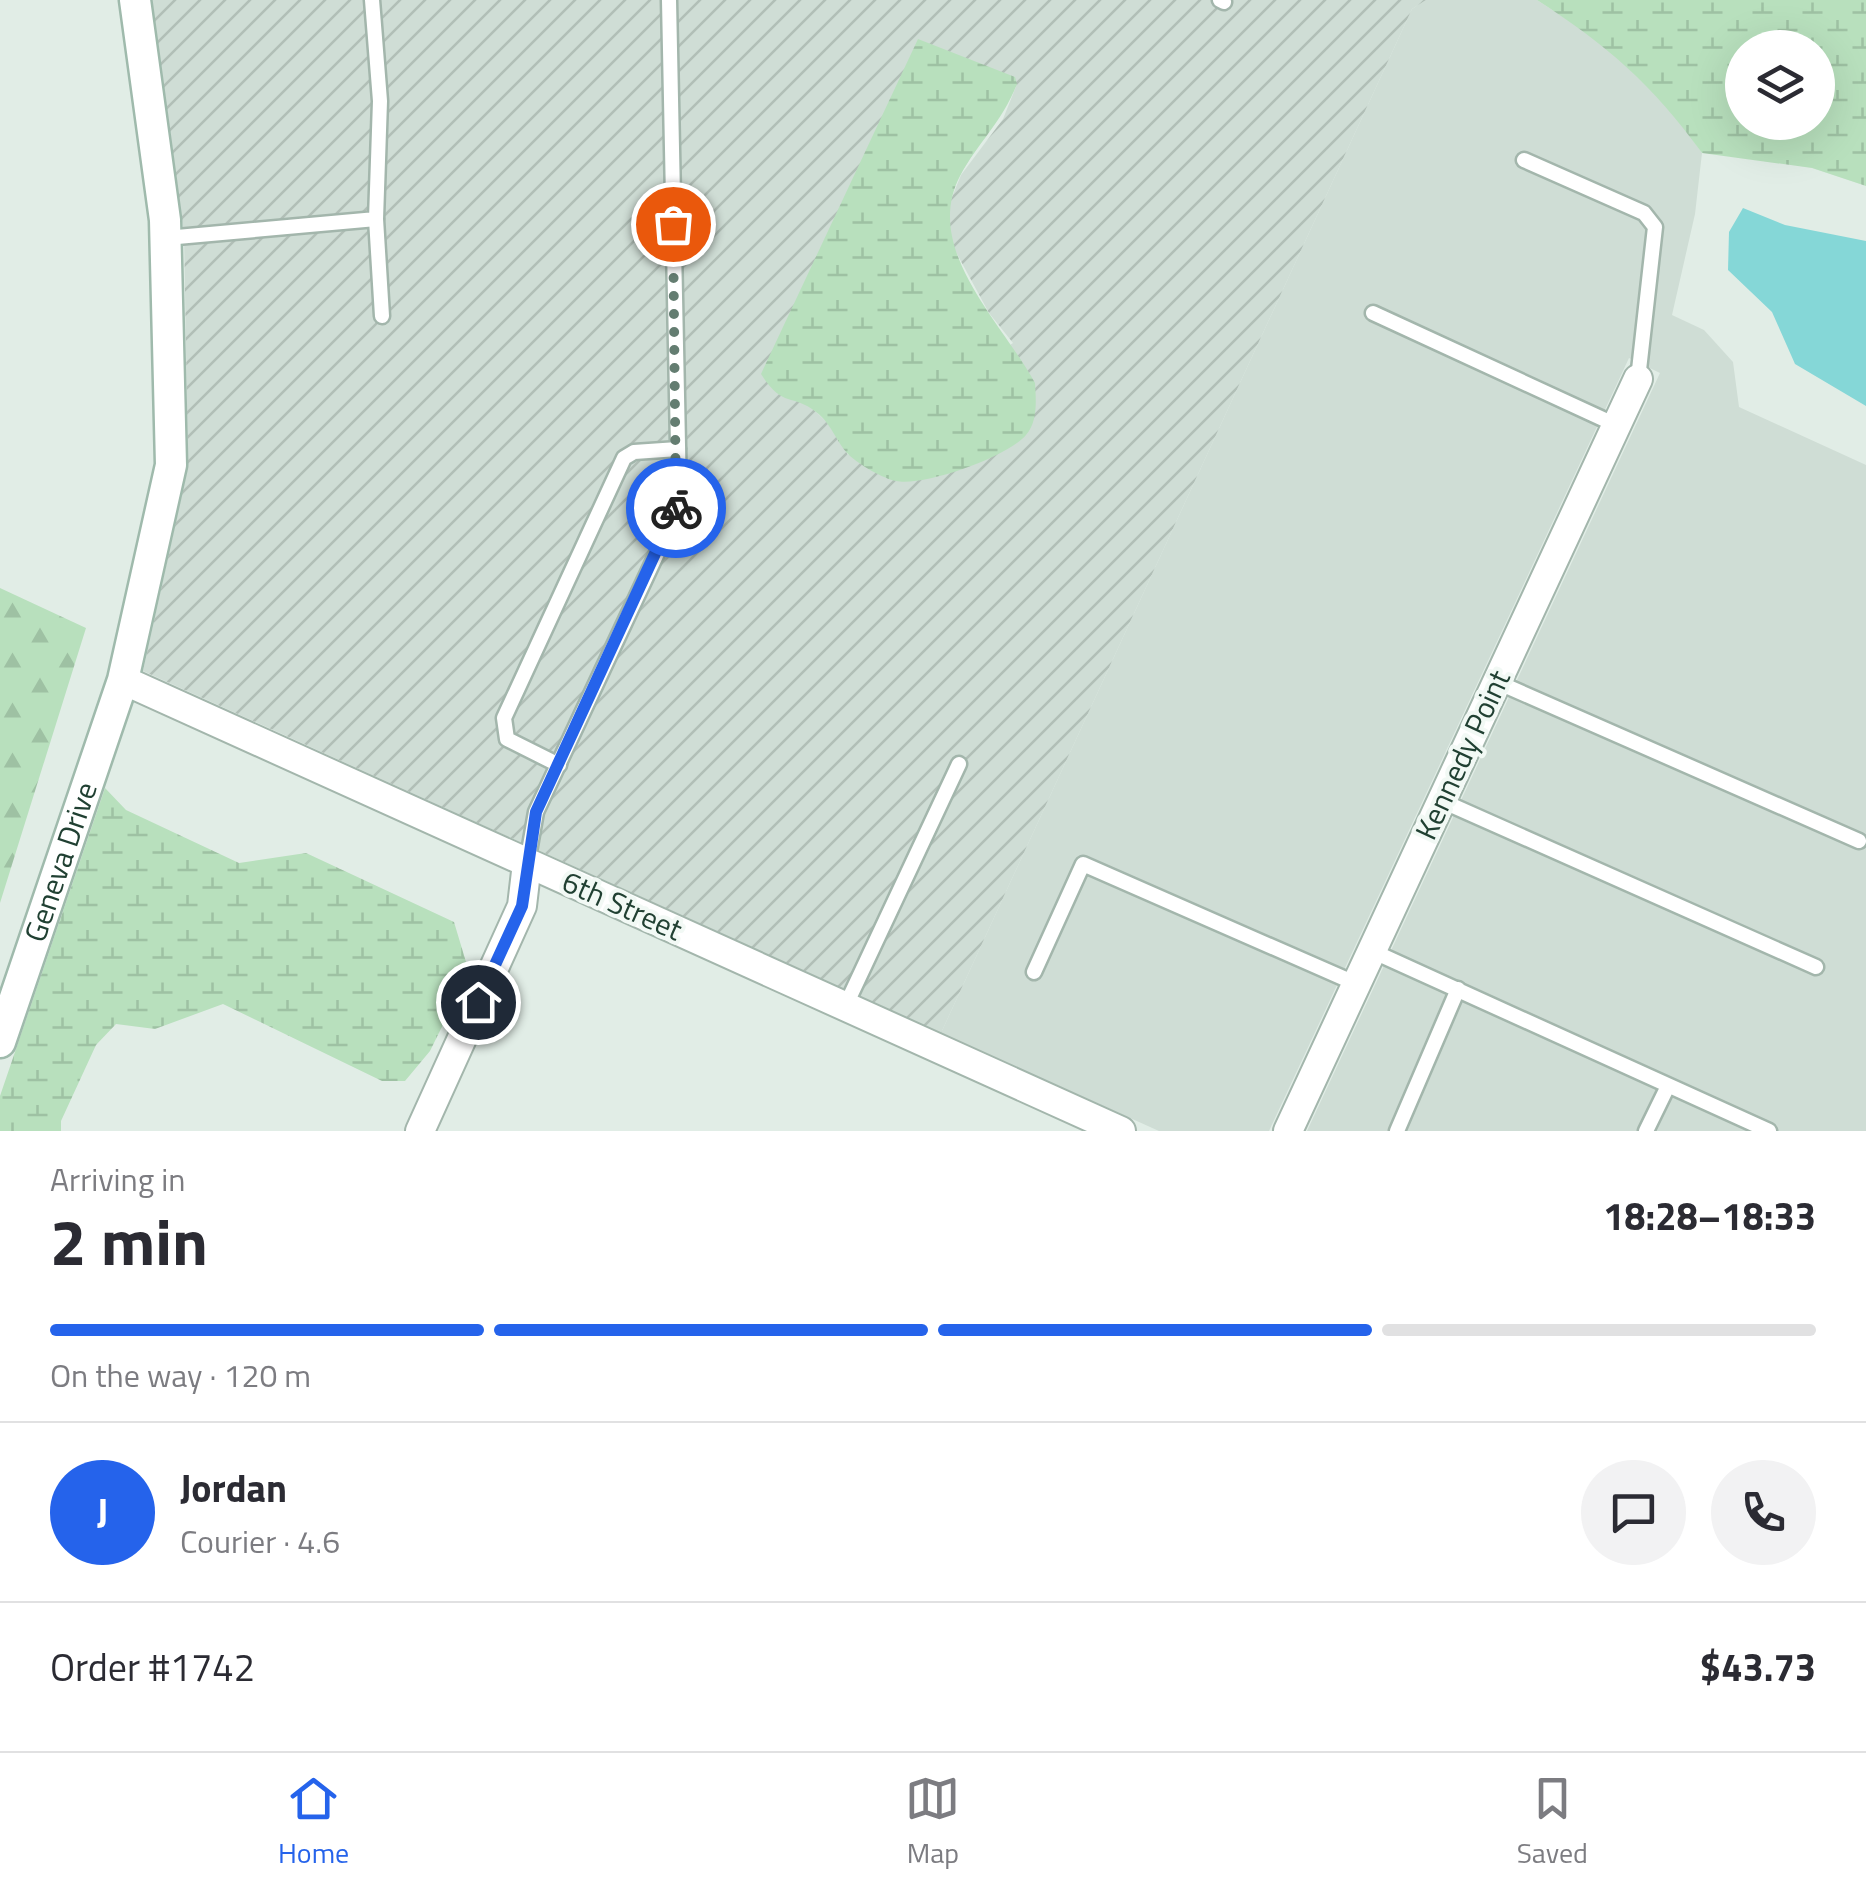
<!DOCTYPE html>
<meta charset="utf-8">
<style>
:root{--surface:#fff;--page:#f2f2f3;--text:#2b2b33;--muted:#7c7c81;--line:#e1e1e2;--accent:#2563eb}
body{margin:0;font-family:"Titillium Web",sans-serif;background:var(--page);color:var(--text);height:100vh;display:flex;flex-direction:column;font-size:38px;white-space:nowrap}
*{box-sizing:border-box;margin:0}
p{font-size:32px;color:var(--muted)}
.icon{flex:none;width:55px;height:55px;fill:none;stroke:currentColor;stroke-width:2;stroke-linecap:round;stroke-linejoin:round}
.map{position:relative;height:1131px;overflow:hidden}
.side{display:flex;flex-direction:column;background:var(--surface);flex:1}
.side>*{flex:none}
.controls{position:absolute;left:1725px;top:30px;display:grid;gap:20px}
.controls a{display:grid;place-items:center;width:110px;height:110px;border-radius:50%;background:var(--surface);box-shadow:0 10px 40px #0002;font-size:50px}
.pin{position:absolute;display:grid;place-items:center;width:85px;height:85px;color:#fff;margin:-42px;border:5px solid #fff;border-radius:50%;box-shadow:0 2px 10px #0007}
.courier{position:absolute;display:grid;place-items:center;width:100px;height:100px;margin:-50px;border:8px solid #2563eb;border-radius:50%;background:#fff;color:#222;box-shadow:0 2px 12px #0007}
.overview em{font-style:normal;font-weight:700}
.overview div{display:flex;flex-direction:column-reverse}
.overview{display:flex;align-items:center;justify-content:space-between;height:170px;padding:0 50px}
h1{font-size:65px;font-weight:700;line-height:75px}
.bar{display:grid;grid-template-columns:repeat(4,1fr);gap:15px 10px;align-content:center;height:120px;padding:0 50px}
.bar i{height:12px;border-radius:8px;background:var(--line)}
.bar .on{background:var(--accent)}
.bar p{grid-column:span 4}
.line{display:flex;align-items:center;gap:25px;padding:0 50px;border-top:2px solid var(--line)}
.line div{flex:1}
.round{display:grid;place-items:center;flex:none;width:105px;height:105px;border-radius:52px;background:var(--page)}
.tabs{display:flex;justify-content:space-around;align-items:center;height:140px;border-top:2px solid var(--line);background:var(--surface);font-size:28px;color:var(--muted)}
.tabs a{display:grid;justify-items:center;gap:5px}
.tabs .on{color:var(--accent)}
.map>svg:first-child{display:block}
.built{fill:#cfddd5}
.industrial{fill:url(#industrial-furrows);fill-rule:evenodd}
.forest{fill:url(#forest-firs)}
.wetland{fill:url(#wetland-marsh);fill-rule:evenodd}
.water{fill:#85d7d7}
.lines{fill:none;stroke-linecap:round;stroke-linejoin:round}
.lane-casing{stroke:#a3b6ac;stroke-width:19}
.street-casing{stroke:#a3b6ac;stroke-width:32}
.secondary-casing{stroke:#9fbaac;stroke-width:35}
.lane{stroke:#fff;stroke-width:14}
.street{stroke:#fff;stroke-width:28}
.secondary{stroke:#fff;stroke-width:30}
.done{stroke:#647d71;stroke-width:10;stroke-dasharray:0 18}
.route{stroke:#2563eb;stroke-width:12}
.labels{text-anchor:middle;stroke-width:8;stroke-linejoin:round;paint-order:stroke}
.street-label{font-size:30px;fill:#204032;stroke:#f2f9f5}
</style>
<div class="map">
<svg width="1866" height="1131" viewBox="0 0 1866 1131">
<defs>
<pattern id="industrial-furrows" width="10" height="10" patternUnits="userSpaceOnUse" patternTransform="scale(2.5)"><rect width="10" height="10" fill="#cfddd5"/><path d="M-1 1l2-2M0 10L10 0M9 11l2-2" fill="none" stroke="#b1bfb7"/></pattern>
<pattern id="forest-firs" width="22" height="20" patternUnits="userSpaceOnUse" patternTransform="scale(2.5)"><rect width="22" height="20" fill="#b8e0bd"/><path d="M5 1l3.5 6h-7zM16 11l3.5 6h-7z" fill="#9ec1a3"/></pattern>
<pattern id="wetland-marsh" width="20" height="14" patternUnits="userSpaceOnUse" patternTransform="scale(2.5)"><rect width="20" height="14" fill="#b8e0bd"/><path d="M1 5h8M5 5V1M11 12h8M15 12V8" fill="none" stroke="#9ec1a3"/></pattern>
</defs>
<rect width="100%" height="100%" fill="#e1ede6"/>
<!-- built -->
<polygon class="built" points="1426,0 1537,0 1603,43 1672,111 1702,153 1695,214 1672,315 1704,330 1733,362 1739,407 1866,465 1866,1131 1307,1131 1660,373 1629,358 1269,1131 1159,1131 941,1033 1412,9"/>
<!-- industrial -->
<path class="industrial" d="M 152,0 L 1426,0 L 1412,9 L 941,1033 L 143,671 L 188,467 L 184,234 ZM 1017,84 L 1003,119 L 961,175 L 948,207 L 950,241 L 989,313 L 1013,343 L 848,455 L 834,429 L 813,409 Z"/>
<!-- forest -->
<polygon class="forest" points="0,588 86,628 0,903"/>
<!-- wetland -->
<g class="wetland">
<path d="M 1537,0 L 1866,0 L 1866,186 L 1812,168 L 1702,153 C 1652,84 1608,46 1537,0 ZM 1742,48 L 1818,48 L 1818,122 L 1742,122 Z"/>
<path d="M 918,39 L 1015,77 L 1017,84 C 1001,124 978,142 960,176 C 922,249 1002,322 1035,383 C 1036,400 1038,421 1026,435 C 1008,457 923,487 896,481 C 884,479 858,464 849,455 C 836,442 832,424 816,412 C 792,393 783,409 761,374 Z"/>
<polygon points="105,788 126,810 239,863 306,853 454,922 469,972 430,1051 405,1081 382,1081 223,1004 155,1029 116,1024 96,1045 61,1121 61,1131 0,1131 0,1096"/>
</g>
<!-- water -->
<polygon class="water" points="1743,208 1785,225 1866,241 1866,406 1795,364 1772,312 1728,270 1729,232"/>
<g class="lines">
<!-- lane casing -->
<g class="lane-casing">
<g id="lane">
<polyline points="1220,0 1224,2"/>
<polyline points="1524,160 1644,213 1655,227 1638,379"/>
<polyline points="376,219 382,316"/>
<polyline points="166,238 376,219 380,101 372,0"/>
<polyline points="1373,313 1616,425"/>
<polyline points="1497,682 1859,841"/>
<polyline points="559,765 507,739 504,718 624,458 634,452 678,449"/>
<polyline points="1442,801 1816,967"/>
<polyline points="527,863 536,812 674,517 679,494 669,0"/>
<polyline points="1372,951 1769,1131"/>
<polyline points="1034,972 1083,864 1357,984"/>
<polyline points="845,1007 959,764"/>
<polyline points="1397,1131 1458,989"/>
<polyline points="1646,1131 1667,1088"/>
</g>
</g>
<!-- street casing -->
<g class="street-casing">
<g id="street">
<polyline points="123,680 1121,1131"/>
<polyline points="420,1131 522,906 527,863"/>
<polyline points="1288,1131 1638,379"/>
</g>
</g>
<!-- secondary casing -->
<g class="secondary-casing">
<g id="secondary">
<path id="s1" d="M 0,1042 L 123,680 L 171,465 L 165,220 L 135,0"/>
</g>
</g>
<!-- lane -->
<use href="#lane" class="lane"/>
<!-- street -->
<use href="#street" class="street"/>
<!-- secondary -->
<use href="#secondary" class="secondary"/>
</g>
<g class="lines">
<!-- done -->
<polyline class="done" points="673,224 676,508"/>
<!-- route -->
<polyline class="route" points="478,1002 522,906 536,812 676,508"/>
</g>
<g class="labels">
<!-- street labels -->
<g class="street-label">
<text transform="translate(1463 755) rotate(-65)" y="10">Kennedy Point</text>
<text dy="10" stroke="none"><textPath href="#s1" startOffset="190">Geneva Drive</textPath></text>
<text transform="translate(622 906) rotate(24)" y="10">6th Street</text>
</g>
</g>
</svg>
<div class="controls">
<a><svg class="icon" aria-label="layers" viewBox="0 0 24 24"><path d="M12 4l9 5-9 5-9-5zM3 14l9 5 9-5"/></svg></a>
</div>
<div class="pin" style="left:673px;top:224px;background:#ea580c"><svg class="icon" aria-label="bag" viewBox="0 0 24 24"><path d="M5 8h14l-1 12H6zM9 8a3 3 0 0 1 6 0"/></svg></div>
<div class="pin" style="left:478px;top:1002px;background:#1f2937"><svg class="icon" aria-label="home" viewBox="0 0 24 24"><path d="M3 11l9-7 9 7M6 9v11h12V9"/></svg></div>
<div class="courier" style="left:676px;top:508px"><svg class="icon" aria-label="bike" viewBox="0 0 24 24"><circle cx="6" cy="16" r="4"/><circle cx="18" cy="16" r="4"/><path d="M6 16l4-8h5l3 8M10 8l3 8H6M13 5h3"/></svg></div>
</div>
<section class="side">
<div class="overview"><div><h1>2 min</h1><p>Arriving in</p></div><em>18:28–18:33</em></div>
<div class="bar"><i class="on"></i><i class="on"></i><i class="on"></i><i></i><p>On the way · 120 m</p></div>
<div class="line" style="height:180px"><b class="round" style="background:var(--accent);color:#fff">J</b><div><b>Jordan</b><p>Courier · 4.6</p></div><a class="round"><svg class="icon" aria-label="chat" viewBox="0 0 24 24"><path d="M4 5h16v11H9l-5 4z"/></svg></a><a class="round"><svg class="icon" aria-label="phone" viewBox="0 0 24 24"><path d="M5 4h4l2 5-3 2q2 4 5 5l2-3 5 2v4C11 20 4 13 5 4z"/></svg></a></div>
<div class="line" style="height:130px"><div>Order #1742</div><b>$43.73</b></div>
</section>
<nav class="tabs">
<a class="on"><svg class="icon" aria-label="home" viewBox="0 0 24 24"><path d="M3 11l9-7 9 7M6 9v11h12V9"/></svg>Home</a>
<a><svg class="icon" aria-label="map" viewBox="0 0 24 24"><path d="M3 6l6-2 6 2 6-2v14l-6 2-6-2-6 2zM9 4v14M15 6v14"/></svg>Map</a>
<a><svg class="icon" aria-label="saved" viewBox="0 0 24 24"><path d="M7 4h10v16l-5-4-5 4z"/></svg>Saved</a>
</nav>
